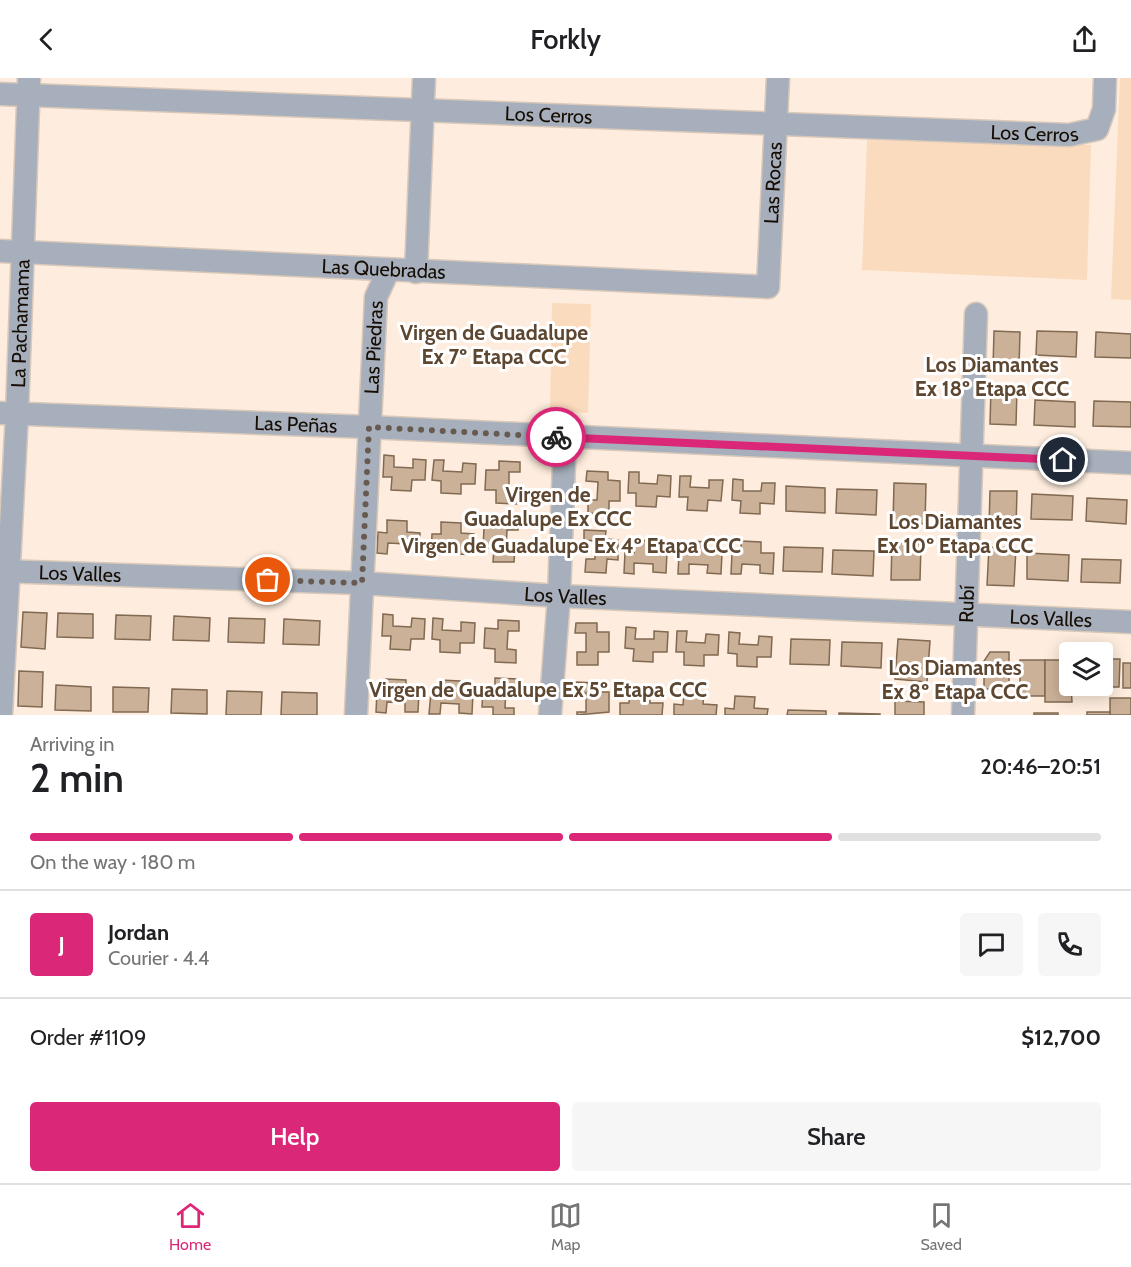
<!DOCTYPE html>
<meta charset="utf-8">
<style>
:root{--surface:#fff;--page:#f6f6f6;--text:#202124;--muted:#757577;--line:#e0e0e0;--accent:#db2777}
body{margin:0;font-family:Cabin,sans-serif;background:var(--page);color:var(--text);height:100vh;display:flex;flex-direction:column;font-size:22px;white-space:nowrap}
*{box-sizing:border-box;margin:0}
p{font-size:20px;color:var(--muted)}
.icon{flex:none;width:33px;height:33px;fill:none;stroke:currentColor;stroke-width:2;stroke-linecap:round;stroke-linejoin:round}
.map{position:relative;height:637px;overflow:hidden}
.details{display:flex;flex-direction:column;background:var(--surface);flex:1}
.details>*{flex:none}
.fabs{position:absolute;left:1059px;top:564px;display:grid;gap:12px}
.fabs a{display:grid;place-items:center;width:54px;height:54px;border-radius:6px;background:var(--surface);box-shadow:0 3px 15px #0003;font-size:30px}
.pin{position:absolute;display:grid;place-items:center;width:51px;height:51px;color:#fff;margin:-26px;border:3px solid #fff;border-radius:50%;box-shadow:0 2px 6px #0007}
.courier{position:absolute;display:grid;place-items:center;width:60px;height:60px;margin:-30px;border:4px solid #db2777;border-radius:50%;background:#fff;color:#222;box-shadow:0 2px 8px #0007}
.head em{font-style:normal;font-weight:600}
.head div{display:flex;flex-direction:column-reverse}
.head{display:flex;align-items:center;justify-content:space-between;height:102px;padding:0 30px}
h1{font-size:39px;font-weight:600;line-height:45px}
.bar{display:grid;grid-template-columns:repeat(4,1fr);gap:9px 6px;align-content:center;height:72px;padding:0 30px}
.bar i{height:8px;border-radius:4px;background:var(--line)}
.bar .on{background:var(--accent)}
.bar p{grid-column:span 4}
.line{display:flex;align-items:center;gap:15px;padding:0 30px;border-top:2px solid var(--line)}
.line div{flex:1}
.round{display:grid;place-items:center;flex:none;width:63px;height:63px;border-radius:6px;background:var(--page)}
.cta{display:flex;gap:12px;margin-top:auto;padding:12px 30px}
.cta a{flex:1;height:69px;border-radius:6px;background:var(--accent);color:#fff;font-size:24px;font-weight:600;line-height:69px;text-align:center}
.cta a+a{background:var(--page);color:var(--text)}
header{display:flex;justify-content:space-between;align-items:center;height:78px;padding:0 30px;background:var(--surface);font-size:27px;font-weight:600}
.tab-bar{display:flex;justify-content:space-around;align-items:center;height:84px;border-top:2px solid var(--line);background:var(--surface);font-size:16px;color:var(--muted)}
.tab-bar a{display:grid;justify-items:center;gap:3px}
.tab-bar .on{color:var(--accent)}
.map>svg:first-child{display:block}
.green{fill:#fbdbbd}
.building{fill:#cbb198;stroke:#816952;stroke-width:1.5}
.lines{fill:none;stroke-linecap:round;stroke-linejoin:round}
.street-casing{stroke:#d9c9bb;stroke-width:25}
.street{stroke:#a6afbb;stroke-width:22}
.done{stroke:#675b51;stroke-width:6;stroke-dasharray:0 10.8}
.route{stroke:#db2777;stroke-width:8}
.labels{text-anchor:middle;stroke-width:6;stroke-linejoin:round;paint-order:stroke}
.street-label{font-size:20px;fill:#160d05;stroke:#fff}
.neighbourhood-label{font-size:21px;font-weight:bold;fill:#5e4731;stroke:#fff}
</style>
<header><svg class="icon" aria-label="back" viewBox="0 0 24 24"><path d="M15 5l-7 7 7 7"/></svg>Forkly<svg class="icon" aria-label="share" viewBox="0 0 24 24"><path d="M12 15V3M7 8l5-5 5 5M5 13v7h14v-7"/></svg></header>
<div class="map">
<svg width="1131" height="637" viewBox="0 0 1131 637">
<rect width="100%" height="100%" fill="#feedde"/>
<!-- green -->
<g class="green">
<polygon points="1120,0 1131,0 1131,222 1111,221"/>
<polygon points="867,62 1091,67 1087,202 862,192"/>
<polygon points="552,225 591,226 588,335 550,333"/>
</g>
<!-- building -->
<g class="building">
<polygon points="994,253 1020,254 1019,289 993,289"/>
<polygon points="1037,253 1077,254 1076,279 1036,277"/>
<polygon points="1096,254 1131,256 1131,280 1095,279"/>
<polygon points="991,310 1017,311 1016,347 990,346"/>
<polygon points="1035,322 1075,324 1075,349 1034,347"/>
<polygon points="1094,323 1131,324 1131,349 1093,348"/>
<polygon points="384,377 394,378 394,389 413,390 413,381 426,382 425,402 412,402 411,413 391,412 392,399 383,399"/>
<polygon points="434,382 444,382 443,393 462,394 463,385 476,386 475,406 461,406 461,416 441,415 441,403 432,402"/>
<polygon points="499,383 520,384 520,394 509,394 509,412 517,413 517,426 496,425 496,412 485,412 486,392 499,392"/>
<polygon points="587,393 608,394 608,402 620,403 620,423 609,423 609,436 588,435 588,422 597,422 598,404 586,403"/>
<polygon points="629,394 639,394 639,405 657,406 658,397 671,398 670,419 657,418 656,429 636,428 636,415 628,415"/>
<polygon points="680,398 691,398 690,409 709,410 709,402 723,402 721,423 708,422 707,433 687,432 688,419 679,419"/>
<polygon points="733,401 743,402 743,413 761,413 762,405 775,405 774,426 760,425 760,436 740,435 741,423 732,422"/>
<polygon points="894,405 926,406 925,446 893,445"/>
<polygon points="786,408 825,410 825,435 786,433"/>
<polygon points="837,411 877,412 876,437 836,435"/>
<polygon points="990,413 1017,413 1016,449 989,449"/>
<polygon points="1032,416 1073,418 1072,442 1031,441"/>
<polygon points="1087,420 1127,422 1126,446 1086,443"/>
<polygon points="496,441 518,442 518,452 507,452 506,471 515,471 514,484 493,484 494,470 483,470 484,450 496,450"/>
<polygon points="387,442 407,443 407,454 420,455 419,475 406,475 407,466 388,465 387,476 377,475 378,454 387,455"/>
<polygon points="441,444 461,445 461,455 474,456 473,477 460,476 460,468 441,467 441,477 431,477 432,456 441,456"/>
<polygon points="584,452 606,453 605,461 618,462 618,482 607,481 606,495 585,494 586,481 595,481 595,463 584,462"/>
<polygon points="634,462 654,463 654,474 667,474 666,495 653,494 653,486 634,485 634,496 624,495 625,474 634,475"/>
<polygon points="689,463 709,464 708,475 722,475 721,496 707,495 708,487 689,486 689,496 678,496 679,475 688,475"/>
<polygon points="741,463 761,464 761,475 774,475 773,496 760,495 760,487 742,486 741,496 731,496 732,475 741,475"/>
<polygon points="892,465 921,466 920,502 891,502"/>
<polygon points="784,469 823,470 822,494 783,493"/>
<polygon points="989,469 1016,470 1014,508 987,507"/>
<polygon points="833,472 874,473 873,498 832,496"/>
<polygon points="1027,475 1069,477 1068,503 1027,501"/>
<polygon points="1082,481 1121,482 1120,505 1081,504"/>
<polygon points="23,534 47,535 45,571 21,569"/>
<polygon points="58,535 93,536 93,560 57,559"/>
<polygon points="383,536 393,537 393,548 411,549 412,540 425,541 424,561 411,561 410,572 390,571 391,558 382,558"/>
<polygon points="116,537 151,538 150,562 115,561"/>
<polygon points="174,538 210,540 209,563 173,562"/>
<polygon points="229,540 265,541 264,565 228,564"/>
<polygon points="433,540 443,541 442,552 461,553 461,544 475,545 474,565 460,565 460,575 440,574 440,562 432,561"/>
<polygon points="284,541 320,543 319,567 283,566"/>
<polygon points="498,542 519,543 519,553 508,553 507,571 516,572 516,585 495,584 495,571 484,570 485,550 498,551"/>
<polygon points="576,545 597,545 597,554 609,554 609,574 598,574 598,587 577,587 577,574 586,574 586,555 575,555"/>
<polygon points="626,549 636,550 635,561 654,561 654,553 668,554 667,574 653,574 653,584 633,583 634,571 625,570"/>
<polygon points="677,553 687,553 686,564 705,565 706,556 719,557 718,577 704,577 704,588 684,587 684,574 676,574"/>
<polygon points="729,554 740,555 739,566 758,567 759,558 772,559 771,579 757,579 757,589 737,588 737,576 728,575"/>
<polygon points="791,561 830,562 829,587 790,586"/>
<polygon points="898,561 930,563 927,604 895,601"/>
<polygon points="842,564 882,565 881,590 841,588"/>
<polygon points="990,574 1009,574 1009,611 984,611 984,583"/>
<polygon points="1102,581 1120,581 1119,609 1098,609 1102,608"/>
<rect x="1020" y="582" width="25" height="36"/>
<polygon points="1045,582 1063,582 1063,591 1070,591 1072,624 1045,624"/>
<rect x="1123" y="585" width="8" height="25"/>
<polygon points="19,593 43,594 42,629 18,628"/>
<polygon points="495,600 517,601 516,611 506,611 505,630 514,630 514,637 493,637 493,629 482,629 483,609 495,609"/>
<polygon points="386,601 406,602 406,613 419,614 418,634 405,634 405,625 387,624 386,635 376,634 377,613 386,614"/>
<polygon points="440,602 460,603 460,614 473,615 472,636 459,635 459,626 441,625 440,636 429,636 431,614 439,615"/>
<polygon points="575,604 597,605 596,614 609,614 609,634 577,637 577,634 586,634 586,615 575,615"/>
<polygon points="56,607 91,609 91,633 55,632"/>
<polygon points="113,609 149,610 148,634 113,634"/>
<polygon points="172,611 207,612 207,636 171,635"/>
<polygon points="227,613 262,614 261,637 226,637"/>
<polygon points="630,613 650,614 650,625 663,625 662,637 620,637 620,625 629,625"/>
<polygon points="282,614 317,615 317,637 281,637"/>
<polygon points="684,614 704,615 703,626 717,627 716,637 674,637 674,626 683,627"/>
<polygon points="735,618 755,619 754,630 768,631 767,637 725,637 725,630 734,631"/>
<rect x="1110" y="620" width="21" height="17"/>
<polygon points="895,623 924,624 924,637 895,637"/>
<polygon points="788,632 826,633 826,637 787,637"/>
<rect x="1087" y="634" width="23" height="3"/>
<polygon points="839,635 880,636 880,637 839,637"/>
<rect x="1034" y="635" width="24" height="2"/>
</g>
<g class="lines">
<!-- street casing -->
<g class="street-casing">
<g id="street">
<path id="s1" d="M 0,16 L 1069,57 L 1097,51 L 1104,31 L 1105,0"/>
<path id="s2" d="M 0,173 L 768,209 L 778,0"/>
<polyline points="416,194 424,0"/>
<path id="s3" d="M 0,335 L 369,349 L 1131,385"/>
<path id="s4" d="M 0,493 L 361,505 L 559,518 L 1131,544"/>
<path id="s5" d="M 1,637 L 17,336 L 29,0"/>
<path id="s6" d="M 356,637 L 376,219 L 388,193"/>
<polyline points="550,637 559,518 565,359"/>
<path id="s7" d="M 963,637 L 976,236"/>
</g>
</g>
<!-- street -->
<use href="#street" class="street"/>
</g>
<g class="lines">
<!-- done -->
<polyline class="done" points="268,502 362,505 369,349 556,359"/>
<!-- route -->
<polyline class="route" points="556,359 1063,382"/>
</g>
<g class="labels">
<!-- street labels -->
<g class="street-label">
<text dy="7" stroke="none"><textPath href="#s1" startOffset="549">Los Cerros</textPath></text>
<text dy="7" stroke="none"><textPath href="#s1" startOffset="1035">Los Cerros</textPath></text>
<text dy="7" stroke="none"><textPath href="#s2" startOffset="873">Las Rocas</textPath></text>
<text dy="7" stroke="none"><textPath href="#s2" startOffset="384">Las Quebradas</textPath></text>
<text dy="7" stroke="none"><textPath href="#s5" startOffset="392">La Pachamama</textPath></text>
<text dy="7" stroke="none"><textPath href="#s6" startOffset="368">Las Piedras</textPath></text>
<text dy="7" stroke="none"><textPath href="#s3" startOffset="296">Las Peñas</textPath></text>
<text dy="7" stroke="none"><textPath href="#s4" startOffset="80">Los Valles</textPath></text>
<text dy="7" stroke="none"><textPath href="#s4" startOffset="566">Los Valles</textPath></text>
<text dy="7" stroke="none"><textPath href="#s7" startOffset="111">Rubí</textPath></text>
<text dy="7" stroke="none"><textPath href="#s4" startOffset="1052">Los Valles</textPath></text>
</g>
<!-- neighbourhood labels -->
<g class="neighbourhood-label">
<text x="494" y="262">Virgen de Guadalupe<tspan x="494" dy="24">Ex 7º Etapa CCC</tspan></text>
<text x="992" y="294">Los Diamantes<tspan x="992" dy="24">Ex 18º Etapa CCC</tspan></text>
<text x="548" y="424">Virgen de<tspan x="548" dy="24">Guadalupe Ex CCC</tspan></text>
<text x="955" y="451">Los Diamantes<tspan x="955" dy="24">Ex 10º Etapa CCC</tspan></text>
<text x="571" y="475">Virgen de Guadalupe Ex 4º Etapa CCC</text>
<text x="955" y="597">Los Diamantes<tspan x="955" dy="24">Ex 8º Etapa CCC</tspan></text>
<text x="538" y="619">Virgen de Guadalupe Ex 5º Etapa CCC</text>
</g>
</g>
</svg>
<div class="fabs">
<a><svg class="icon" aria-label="layers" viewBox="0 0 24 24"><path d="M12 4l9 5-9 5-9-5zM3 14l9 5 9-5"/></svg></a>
</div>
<div class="pin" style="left:268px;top:502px;background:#ea580c"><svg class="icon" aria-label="bag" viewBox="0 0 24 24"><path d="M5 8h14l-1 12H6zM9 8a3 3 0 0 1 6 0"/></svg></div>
<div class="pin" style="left:1063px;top:382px;background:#1f2937"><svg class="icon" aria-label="home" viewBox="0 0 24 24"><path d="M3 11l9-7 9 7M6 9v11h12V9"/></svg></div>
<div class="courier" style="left:556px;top:359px"><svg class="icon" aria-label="bike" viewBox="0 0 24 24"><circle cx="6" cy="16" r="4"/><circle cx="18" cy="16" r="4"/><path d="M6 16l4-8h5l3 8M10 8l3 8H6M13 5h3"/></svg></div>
</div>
<section class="details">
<div class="head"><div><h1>2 min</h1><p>Arriving in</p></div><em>20:46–20:51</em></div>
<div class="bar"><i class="on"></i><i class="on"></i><i class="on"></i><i></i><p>On the way · 180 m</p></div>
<div class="line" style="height:108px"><b class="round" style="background:var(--accent);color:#fff">J</b><div><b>Jordan</b><p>Courier · 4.4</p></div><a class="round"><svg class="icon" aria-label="chat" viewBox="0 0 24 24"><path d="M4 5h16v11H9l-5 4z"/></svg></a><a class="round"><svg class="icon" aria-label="phone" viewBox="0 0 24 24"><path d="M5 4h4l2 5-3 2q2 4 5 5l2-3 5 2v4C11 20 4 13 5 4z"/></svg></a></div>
<div class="line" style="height:78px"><div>Order #1109</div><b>$12,700</b></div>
<div class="cta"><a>Help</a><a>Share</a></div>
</section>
<nav class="tab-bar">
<a class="on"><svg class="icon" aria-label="home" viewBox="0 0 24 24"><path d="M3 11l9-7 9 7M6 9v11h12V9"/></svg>Home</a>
<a><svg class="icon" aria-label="map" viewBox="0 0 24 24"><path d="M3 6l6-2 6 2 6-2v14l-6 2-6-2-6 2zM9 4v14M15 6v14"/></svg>Map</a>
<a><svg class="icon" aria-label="saved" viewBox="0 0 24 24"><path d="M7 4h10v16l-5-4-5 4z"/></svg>Saved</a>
</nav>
